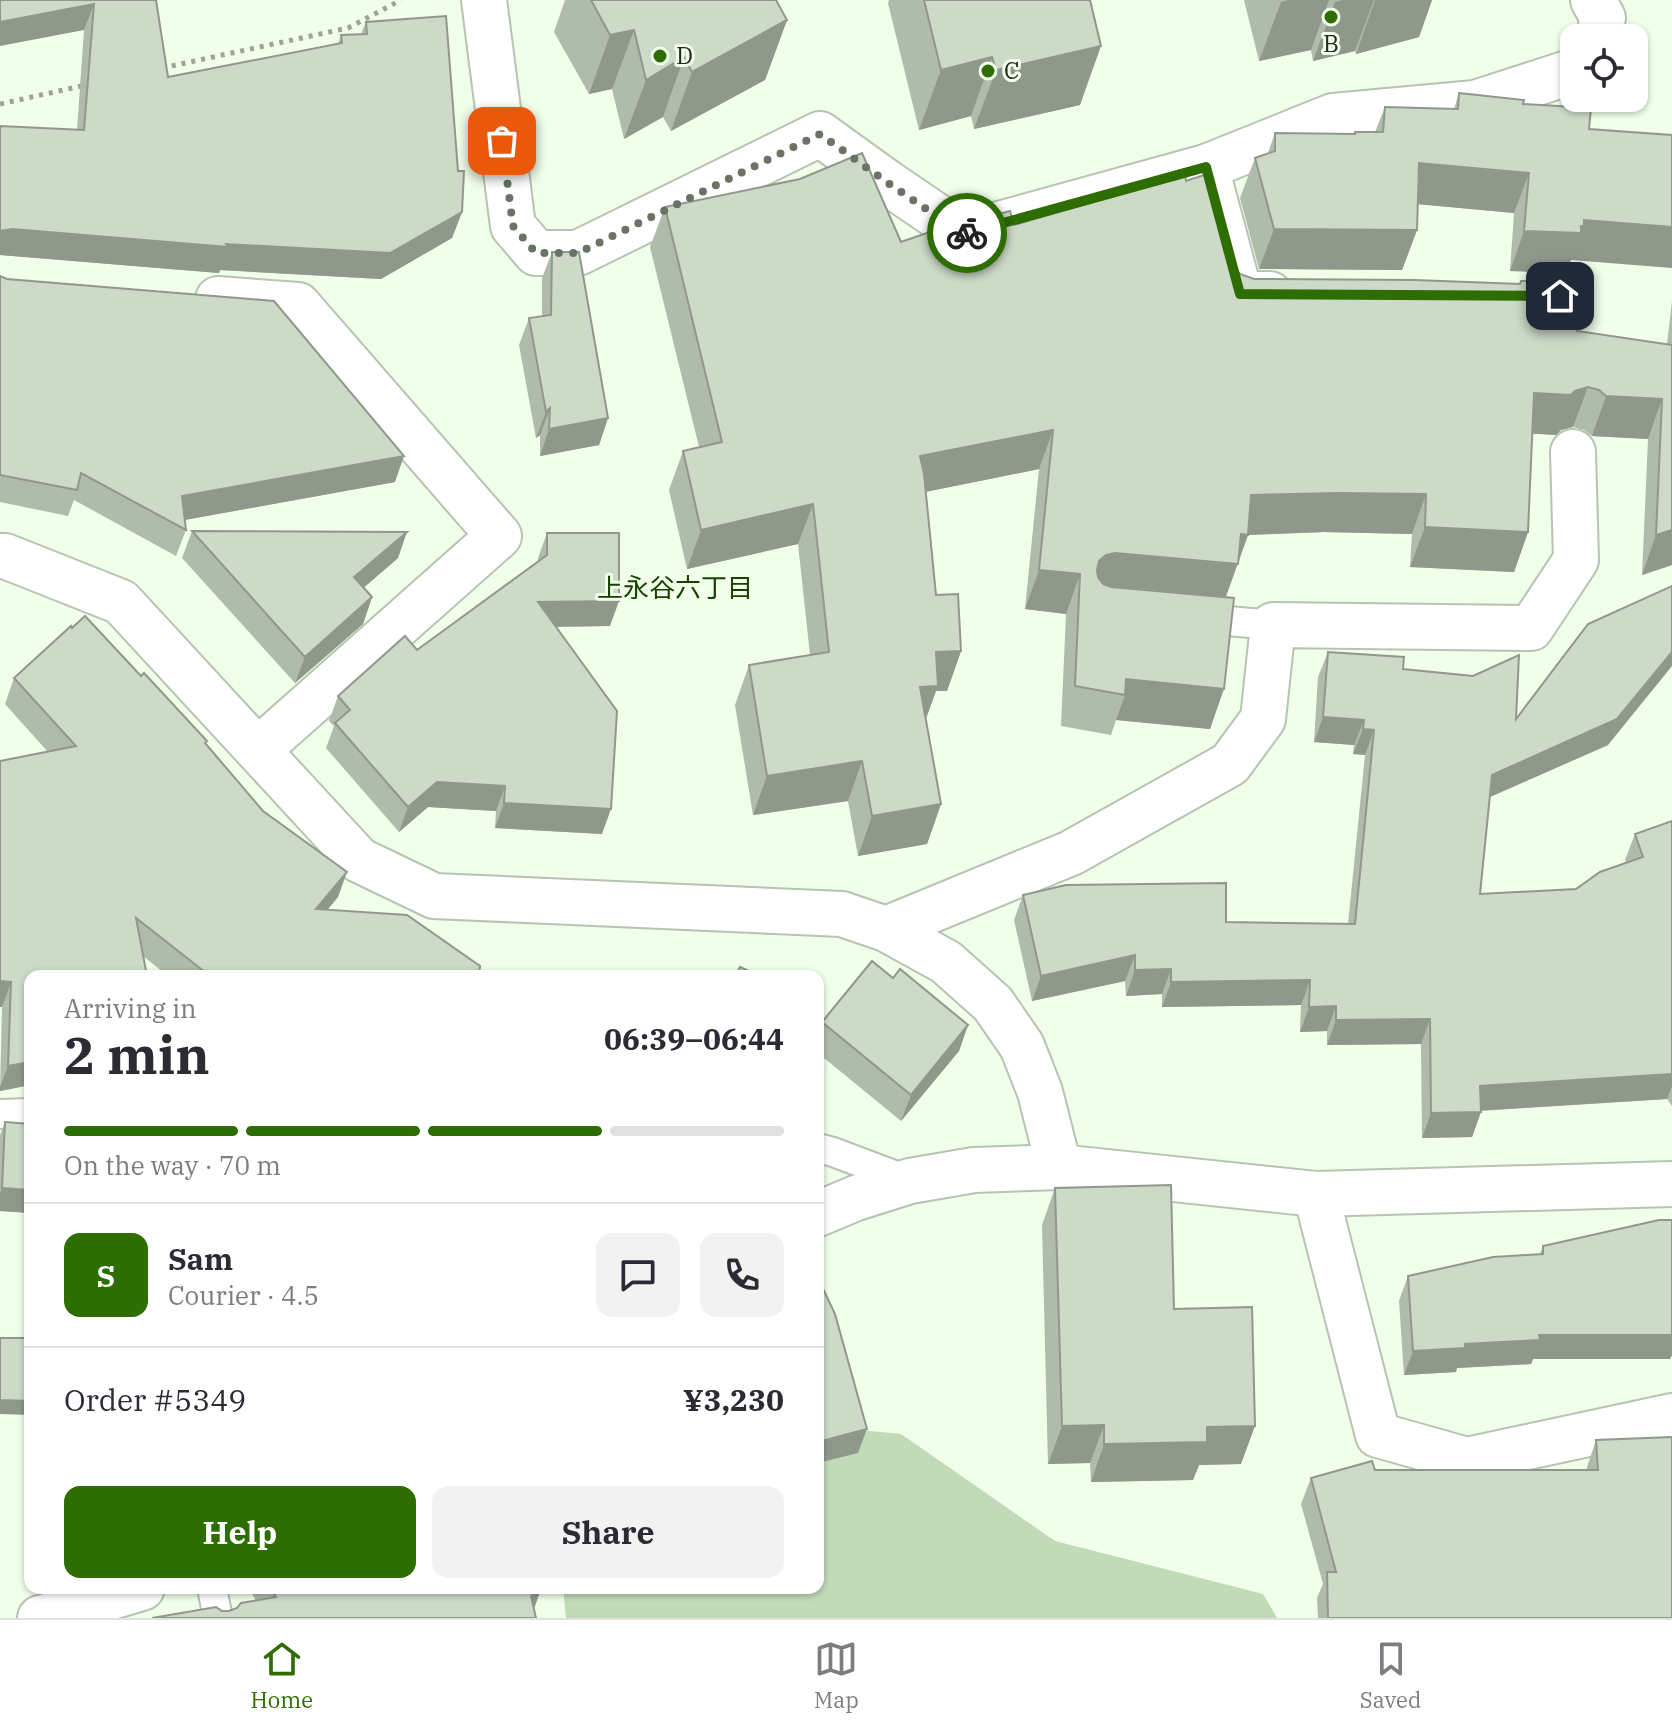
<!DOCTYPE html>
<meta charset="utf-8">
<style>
:root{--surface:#fff;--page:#f2f2f3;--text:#2b2b33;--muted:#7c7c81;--line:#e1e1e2;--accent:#2e6d01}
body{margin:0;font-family:"IBM Plex Serif","Noto Sans JP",serif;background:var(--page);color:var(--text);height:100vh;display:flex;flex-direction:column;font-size:30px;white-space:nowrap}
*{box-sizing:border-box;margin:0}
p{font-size:26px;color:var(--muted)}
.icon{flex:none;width:44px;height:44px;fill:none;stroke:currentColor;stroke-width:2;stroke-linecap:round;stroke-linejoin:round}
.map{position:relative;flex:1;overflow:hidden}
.panel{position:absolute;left:24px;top:970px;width:800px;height:624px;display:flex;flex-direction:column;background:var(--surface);border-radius:16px;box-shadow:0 2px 6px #0004}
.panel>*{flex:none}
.fabs{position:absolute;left:1560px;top:24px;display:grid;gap:16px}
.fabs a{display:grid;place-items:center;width:88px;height:88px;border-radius:16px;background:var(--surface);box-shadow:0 2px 6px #0004;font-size:40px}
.pin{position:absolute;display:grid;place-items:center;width:68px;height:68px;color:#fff;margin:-34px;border-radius:16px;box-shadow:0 4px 12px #0006}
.courier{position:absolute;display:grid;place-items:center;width:80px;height:80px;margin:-40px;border:6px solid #2e6d01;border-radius:50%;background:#fff;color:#222;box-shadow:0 2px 10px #0007}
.head em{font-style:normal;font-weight:800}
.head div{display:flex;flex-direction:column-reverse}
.head{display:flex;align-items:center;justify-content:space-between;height:136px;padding:0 40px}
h1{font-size:52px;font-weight:800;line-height:60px}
.bar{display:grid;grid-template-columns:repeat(4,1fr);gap:12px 8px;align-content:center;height:96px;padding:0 40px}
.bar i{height:10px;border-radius:6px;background:var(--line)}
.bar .active{background:var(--accent)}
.bar p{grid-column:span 4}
.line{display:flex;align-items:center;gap:20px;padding:0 40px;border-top:2px solid var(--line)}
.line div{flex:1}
.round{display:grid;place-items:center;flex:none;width:84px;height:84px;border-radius:16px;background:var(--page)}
.primary-button{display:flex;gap:16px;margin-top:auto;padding:16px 40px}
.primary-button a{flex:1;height:92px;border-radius:16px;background:var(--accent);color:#fff;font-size:32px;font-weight:800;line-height:92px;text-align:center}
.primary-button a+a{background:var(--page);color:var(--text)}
.dock{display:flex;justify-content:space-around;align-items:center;height:112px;border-top:2px solid var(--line);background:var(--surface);font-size:22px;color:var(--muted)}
.dock a{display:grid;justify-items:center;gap:4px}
.dock .active{color:var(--accent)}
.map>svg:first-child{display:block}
.green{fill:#c1dab7}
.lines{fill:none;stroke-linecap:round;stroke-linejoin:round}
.lane-casing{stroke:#b6c4b1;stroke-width:32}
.street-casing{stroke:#b6c4b1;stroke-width:48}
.secondary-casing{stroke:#b6c4b1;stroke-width:48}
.path{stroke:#9aa596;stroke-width:5;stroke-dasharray:4 6;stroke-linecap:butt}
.lane{stroke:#fff;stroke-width:28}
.street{stroke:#fff;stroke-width:44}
.secondary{stroke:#fff;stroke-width:44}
.wall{fill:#afbbab}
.shaded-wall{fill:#8f998b}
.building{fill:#ccdac7;stroke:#8f998b;stroke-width:2}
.done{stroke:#6b7367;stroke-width:8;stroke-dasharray:0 14.4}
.route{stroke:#2e6d01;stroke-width:10}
.poi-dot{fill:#2e6d01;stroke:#f0feea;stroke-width:3}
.labels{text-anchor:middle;stroke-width:6;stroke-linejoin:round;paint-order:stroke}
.poi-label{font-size:24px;fill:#232821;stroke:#f0feea;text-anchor:start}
.neighbourhood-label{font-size:26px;fill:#184000;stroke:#f0feea}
</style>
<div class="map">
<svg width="1672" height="1618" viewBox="0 0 1672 1618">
<rect width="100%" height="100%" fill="#f0feea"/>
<!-- green -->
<polygon class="green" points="818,1426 901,1434 1055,1541 1263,1594 1277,1618 566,1618 563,1588 818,1588"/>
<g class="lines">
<!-- lane casing -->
<g class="lane-casing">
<g id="lane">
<polyline points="1194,618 1273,625"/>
<polyline points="0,1114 30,1113"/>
<polyline points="818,1148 833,1152 910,1181"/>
<polyline points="212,1588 218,1618"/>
</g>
</g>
<!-- street casing -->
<g class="street-casing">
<g id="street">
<polyline points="484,0 513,226 536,253 578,253 820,134 888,183 963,234 1206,167 1333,116 1475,103 1574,71"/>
<polyline points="1593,0 1603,18 1598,38"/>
<polyline points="1206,167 1240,294 1270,294"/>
<polyline points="218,299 298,305 499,536 259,749"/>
<polyline points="886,929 1071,853 1230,764 1263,719 1273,625 1531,628 1576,560 1573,452"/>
<polyline points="1316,1194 1378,1435 1467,1460 1672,1416"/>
</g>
</g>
<!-- secondary casing -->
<g class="secondary-casing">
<g id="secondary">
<polyline points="0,556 5,556 121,602 359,860 434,896 842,914 886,929 946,962 993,1004 1022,1046 1040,1092 1059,1167"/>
<polyline points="818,1214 856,1198 910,1181 974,1170 1059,1167 1316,1194 1672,1184"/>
<polyline points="40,1618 142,1588"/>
</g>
</g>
<!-- path -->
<g class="path">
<polyline points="162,68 348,28 401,0"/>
<polyline points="0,104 86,85"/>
</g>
<!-- lane -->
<use href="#lane" class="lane"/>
<!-- street -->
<use href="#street" class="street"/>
<!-- secondary -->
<use href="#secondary" class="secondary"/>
</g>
<!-- wall -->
<g class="wall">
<polygon points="0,0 156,0 168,77 338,44 341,35 361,34 366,22 458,171 462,212 452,238 381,279 220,270 219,273 0,255 0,126 77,130 84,30"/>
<polygon points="565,0 776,0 787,20 765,80 671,131 663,117 624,139 612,89 589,94 554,32"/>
<polygon points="889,0 1090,0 1080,105 974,129 971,116 919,130 888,3"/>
<polygon points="1244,0 1432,0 1419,37 1356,54 1355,51 1313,61 1311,50 1259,61"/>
<polygon points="1459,93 1523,104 1589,129 1571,260 1566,273 1510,271 1514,213 1418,204 1417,230 1402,270 1259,269 1240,198 1255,158 1268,153 1275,133 1355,134 1375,132 1385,107 1454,109"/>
<polygon points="1186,181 1230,261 1240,274 1254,279 1519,284 1521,281 1577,331 1667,344 1672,301 1672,565 1642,575 1648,439 1592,436 1584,430 1573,427 1561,430 1556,435 1532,433 1528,532 1514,572 1410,567 1412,534 1324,532 1248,535 1226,597 1210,729 1116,720 1111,735 1061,726 1066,614 1025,609 1039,469 925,492 936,595 961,651 947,691 936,691 926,719 941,804 927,844 858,856 848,801 753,815 735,705 749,665 810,655 798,544 687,569 669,490 683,451 699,447 650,247 665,207 901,242 1014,225"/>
<polygon points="552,252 608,418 599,445 540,456 540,435 536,438 519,345 529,318 542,316 542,278"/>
<polygon points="0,276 395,482 185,520 186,530 176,556 74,500 68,516 0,502"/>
<polygon points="192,531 398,558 364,587 372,597 363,624 295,683 182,558"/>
<polygon points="547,533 610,626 556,627 602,834 495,828 496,811 428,807 399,832 326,748 334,726 329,721 338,696 417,650 538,562 538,558"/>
<polygon points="1328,652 1403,669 1516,719 1608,745 1490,797 1480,894 1576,889 1626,862 1625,860 1635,834 1672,821 1672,1106 1667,1099 1481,1111 1472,1137 1422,1138 1421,1044 1327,1045 1327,1031 1300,1032 1301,1005 1162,1007 1162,994 1126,996 1125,981 1032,1001 1014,920 1023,895 1226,922 1348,924 1365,755 1353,754 1354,745 1314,742 1318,677"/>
<polygon points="14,678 205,744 338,897 328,909 479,976 168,976 143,956 30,1085 0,1091 2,1007 48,752 5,704"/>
<polygon points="822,1022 968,1025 959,1051 901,1121 818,1053 818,1032"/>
<polygon points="5,1122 30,1124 30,1213 0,1211 0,1135"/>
<polygon points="1055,1188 1174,1309 1241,1464 1199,1465 1193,1480 1091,1482 1090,1463 1048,1464 1042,1225"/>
<polygon points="1672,1220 1672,1355 1670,1359 1533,1359 1531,1364 1457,1368 1456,1372 1404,1375 1399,1301 1408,1276 1540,1254 1543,1246"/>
<polygon points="1596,1440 1672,1618 1318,1618 1317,1598 1323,1584 1301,1504 1311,1478 1375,1470 1587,1470 1587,1467"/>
<polygon points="249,1588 538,1588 540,1592 534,1609 536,1618 152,1618 216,1607 222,1611 229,1611 237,1608 241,1603 256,1601"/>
</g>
<!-- shaded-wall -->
<g class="shaded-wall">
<polygon points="1289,0 1329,0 1311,50 1259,61 1281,2"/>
<polygon points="1342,0 1374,0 1355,51 1313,61 1335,2"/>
<polygon points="1375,0 1432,0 1419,37 1356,54"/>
<polygon points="94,4 84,30 0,46 0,22"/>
<polygon points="787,20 765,80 671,131 692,72"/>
<polygon points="634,30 612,89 589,94 610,35"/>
<polygon points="1101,46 1080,105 974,129 996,70"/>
<polygon points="684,57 663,117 624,139 646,80"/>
<polygon points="992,57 971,116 919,130 941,70"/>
<polygon points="1419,163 1529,173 1514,213 1405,203"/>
<polygon points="462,212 452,238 381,279 220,270 219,273 0,255 0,231 12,229 226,244"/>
<polygon points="1584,220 1672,227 1672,268 1571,260 1566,273 1510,271 1524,231"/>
<polygon points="1274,229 1417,230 1402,270 1259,269"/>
<polygon points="1588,387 1573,427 1561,430 1556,435 1520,433 1534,393 1575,391"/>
<polygon points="1606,396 1662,399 1648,439 1592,436"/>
<polygon points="550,408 540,435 536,438 546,412"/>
<polygon points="608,418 599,445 540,456 549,429"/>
<polygon points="1053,430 1039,469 905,496 920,456"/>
<polygon points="404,456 395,482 173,522 182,496"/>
<polygon points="1339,493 1426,494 1412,534 1324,532 1246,535 1248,535 1223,604 1091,595 1099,561 1106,555 1251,495"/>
<polygon points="813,504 798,544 687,569 701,530"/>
<polygon points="1425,527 1528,532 1514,572 1410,567"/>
<polygon points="1672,530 1672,565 1642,575 1656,535"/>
<polygon points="407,532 398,558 345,604 354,577"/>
<polygon points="1039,570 1080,574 1066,614 1025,609"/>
<polygon points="372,597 363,624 295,683 305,657"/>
<polygon points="619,601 610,626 529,627 538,602"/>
<polygon points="961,651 947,691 936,691 923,726 920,687 936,652"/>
<polygon points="1672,652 1672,666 1608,745 1483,800 1492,775"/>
<polygon points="1126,679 1224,689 1210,729 1116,720 1125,695"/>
<polygon points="1323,717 1364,720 1354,745 1314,742"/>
<polygon points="1363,729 1374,730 1365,755 1353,754"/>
<polygon points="862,761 848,801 753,815 767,776"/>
<polygon points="437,782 505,786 496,811 428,807 399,832 408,807"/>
<polygon points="504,803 611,809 602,834 495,828"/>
<polygon points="941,804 927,844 858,856 872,816"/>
<polygon points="347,872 338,897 307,934 316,909"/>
<polygon points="1135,955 1125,981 1032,1001 1041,976"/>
<polygon points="1171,969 1162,994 1126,996 1135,970"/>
<polygon points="1310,980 1301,1005 1162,1007 1171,982"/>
<polygon points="0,981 11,982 2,1007 0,1007"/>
<polygon points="1336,1006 1327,1031 1300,1032 1309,1007"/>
<polygon points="1430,1019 1421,1044 1327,1045 1336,1020"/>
<polygon points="968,1025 959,1051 901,1121 911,1095"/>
<polygon points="30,1062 30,1085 0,1091 0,1087 8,1066"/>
<polygon points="1672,1074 1672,1086 1667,1099 1471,1111 1480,1086"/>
<polygon points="1481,1112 1472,1137 1422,1138 1431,1113"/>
<polygon points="2,1188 30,1190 30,1213 0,1211 0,1194"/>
<polygon points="1539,1335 1672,1335 1672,1355 1670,1359 1533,1359 1531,1364 1457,1368 1456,1372 1404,1375 1413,1351"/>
<polygon points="0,1400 30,1401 30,1415 0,1414"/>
<polygon points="1104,1425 1090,1463 1048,1464 1062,1426"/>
<polygon points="1255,1426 1241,1464 1199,1465 1193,1480 1091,1482 1104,1444 1207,1427"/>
<polygon points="867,1429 858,1453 818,1463 818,1442"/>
<polygon points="540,1592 531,1616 531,1596"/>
</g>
<!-- building -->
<g class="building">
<polygon points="0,0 156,0 168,77 342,43 341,35 367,34 366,22 446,16 458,171 464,171 462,212 390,253 226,244 228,247 12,229 0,231 0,126 84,130 94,4 0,22"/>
<polygon points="591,0 776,0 787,20 692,72 684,57 646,80 634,30 610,35"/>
<polygon points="924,0 1090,0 1101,46 996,70 992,57 941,70"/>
<polygon points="1459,93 1524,100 1523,104 1591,108 1589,129 1672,135 1672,227 1584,220 1584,226 1581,226 1581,233 1524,231 1529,173 1419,163 1417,230 1274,229 1255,158 1275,151 1275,133 1355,134 1355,132 1383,132 1385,107 1458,109"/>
<polygon points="862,153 901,242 970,218 984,218 1010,211 1014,225 1185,175 1186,181 1207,174 1230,261 1240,274 1254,279 1415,280 1520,284 1521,281 1579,280 1577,331 1672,345 1672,530 1656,535 1662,399 1606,396 1599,390 1588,387 1575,391 1571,395 1534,393 1528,532 1425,527 1426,494 1339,493 1251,495 1248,535 1241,534 1238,564 1115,553 1106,555 1099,561 1097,570 1098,577 1103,584 1111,587 1234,598 1224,689 1126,679 1125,695 1075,686 1080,574 1039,570 1053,430 920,456 924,474 936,595 958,594 961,651 936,652 938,686 920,687 941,804 872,816 862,761 767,776 749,665 829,652 813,504 701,530 683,451 722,442 665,207 800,179"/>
<polygon points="552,252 579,252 608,418 549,429 550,408 546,412 529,318 551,315"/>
<polygon points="0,276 7,279 274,301 404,456 182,496 186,530 81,473 77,490 0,475"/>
<polygon points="192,531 407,532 354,577 372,597 305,657"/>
<polygon points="547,533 619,533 619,601 538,602 617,711 611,809 504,803 505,786 437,782 408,807 335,723 350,710 338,696 405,636 417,650 547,555"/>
<polygon points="1672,586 1672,652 1617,719 1492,775 1480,894 1576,889 1600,872 1643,857 1635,834 1672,821 1672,1074 1480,1086 1481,1112 1431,1113 1430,1019 1336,1020 1336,1006 1309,1007 1310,980 1171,982 1171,969 1135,970 1135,955 1041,976 1023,895 1066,885 1226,883 1226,922 1355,924 1374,730 1363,729 1364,720 1323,717 1328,652 1404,657 1403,669 1473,676 1519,655 1516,719 1588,624"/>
<polygon points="85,616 141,676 144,673 207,741 205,743 263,811 347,872 316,909 407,915 480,966 479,976 210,976 136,918 147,976 30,976 30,1062 8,1066 11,982 0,981 0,761 76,746 14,678 71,626 72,628"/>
<polygon points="872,961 893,978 900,969 968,1025 911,1095 822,1022"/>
<polygon points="740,967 760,976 735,976"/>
<polygon points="5,1122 30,1124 30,1190 2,1188"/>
<polygon points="1171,1185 1174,1309 1252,1307 1255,1426 1207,1427 1207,1442 1104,1444 1104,1425 1062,1426 1055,1188"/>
<polygon points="1659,1220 1672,1220 1672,1335 1539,1335 1540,1340 1465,1344 1465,1348 1413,1351 1408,1276 1493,1257 1543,1254 1543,1246"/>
<polygon points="818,1278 835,1314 867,1429 818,1442"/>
<polygon points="0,1338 30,1338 30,1401 0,1400"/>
<polygon points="1672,1437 1672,1618 1328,1618 1327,1572 1336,1572 1311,1478 1372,1461 1375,1470 1598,1470 1596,1440"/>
<polygon points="271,1588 538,1588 540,1592 531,1596 536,1618 152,1618 216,1607 222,1611 229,1611 237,1608 241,1603 276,1597"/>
</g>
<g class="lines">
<!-- done -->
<polyline class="done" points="502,141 513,226 536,253 578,253 820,134 888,183 963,234 967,233"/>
<!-- route -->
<polyline class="route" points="967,233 1206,167 1240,294 1560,296"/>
</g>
<!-- markers -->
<g class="poi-dot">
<circle cx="1331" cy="17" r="8"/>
<circle cx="660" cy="56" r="8"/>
<circle cx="988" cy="71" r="8"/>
</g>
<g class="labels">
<!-- poi labels -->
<g class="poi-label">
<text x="1331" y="52" text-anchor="middle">B</text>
<text x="676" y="64">D</text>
<text x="1004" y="79">C</text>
</g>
<!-- neighbourhood labels -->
<g class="neighbourhood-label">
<text x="675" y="597">上永谷六丁目</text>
</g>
</g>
</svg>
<div class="fabs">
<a><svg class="icon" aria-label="locate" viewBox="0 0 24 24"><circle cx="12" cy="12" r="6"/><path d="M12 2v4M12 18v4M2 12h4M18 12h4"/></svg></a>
</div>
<div class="pin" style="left:502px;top:141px;background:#ea580c"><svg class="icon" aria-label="bag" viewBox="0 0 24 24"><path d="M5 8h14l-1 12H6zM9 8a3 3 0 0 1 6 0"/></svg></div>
<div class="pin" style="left:1560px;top:296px;background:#1f2937"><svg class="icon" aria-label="home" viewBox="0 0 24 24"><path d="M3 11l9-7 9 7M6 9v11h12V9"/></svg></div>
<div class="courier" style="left:967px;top:233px"><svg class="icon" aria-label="bike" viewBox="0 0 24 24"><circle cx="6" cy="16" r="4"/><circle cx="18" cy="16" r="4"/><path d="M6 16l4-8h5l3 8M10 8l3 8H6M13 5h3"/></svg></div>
<section class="panel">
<div class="head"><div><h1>2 min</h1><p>Arriving in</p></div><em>06:39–06:44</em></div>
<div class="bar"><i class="active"></i><i class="active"></i><i class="active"></i><i></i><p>On the way · 70 m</p></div>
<div class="line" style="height:144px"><b class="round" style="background:var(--accent);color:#fff">S</b><div><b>Sam</b><p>Courier · 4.5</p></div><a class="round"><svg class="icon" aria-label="chat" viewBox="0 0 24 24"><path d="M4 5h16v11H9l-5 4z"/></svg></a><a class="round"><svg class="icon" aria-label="phone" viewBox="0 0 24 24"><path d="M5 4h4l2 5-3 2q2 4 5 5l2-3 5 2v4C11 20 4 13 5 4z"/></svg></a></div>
<div class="line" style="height:104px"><div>Order #5349</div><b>¥3,230</b></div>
<div class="primary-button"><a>Help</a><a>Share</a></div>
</section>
</div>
<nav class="dock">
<a class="active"><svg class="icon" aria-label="home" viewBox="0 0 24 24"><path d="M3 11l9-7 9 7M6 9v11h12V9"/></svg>Home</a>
<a><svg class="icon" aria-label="map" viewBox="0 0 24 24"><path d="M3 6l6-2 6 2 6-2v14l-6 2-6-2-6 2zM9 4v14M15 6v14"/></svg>Map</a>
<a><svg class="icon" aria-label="saved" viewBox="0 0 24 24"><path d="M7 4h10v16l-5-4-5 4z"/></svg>Saved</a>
</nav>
